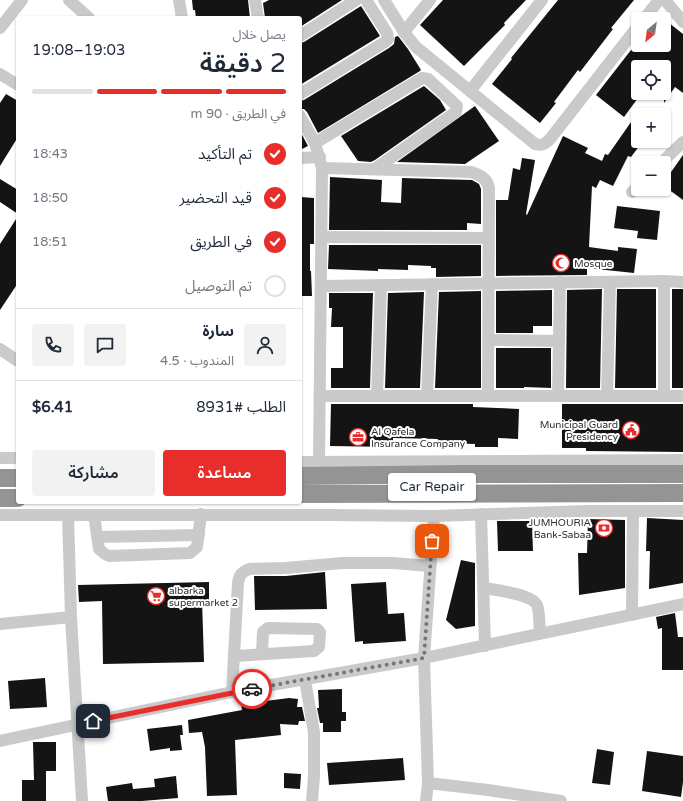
<!DOCTYPE html>
<html lang="ar">
<meta charset="utf-8">
<style>
:root{--surface:#fff;--page:#f2f2f3;--text:#1f2937;--muted:#747a83;--line:#e0e1e3;--accent:#e92d2a}
body{margin:0;font-family:"Varela Round","Noto Sans Arabic",sans-serif;background:var(--page);color:var(--text);direction:rtl;height:100vh;display:flex;flex-direction:column;font-size:15px;white-space:nowrap}
*{box-sizing:border-box;margin:0}
p{font-size:13px;color:var(--muted)}
.icon{flex:none;width:22px;height:22px;fill:none;stroke:currentColor;stroke-width:2;stroke-linecap:round;stroke-linejoin:round}
.map{position:relative;flex:1;overflow:hidden;direction:ltr}
.sheet{position:absolute;left:16px;top:16px;width:286px;height:488px;display:flex;flex-direction:column;background:var(--surface);border-radius:4px;box-shadow:0 1px 3px #0004;direction:rtl}
.sheet>*{flex:none}
.needle{width:26px;rotate:209deg}
.buttons{position:absolute;left:631px;top:12px;display:grid;gap:8px}
.buttons a{display:grid;place-items:center;width:40px;height:40px;border-radius:4px;background:var(--surface);box-shadow:0 1px 3px #0004;font-size:20px}
.pin{position:absolute;display:grid;place-items:center;width:34px;height:34px;color:#fff;margin:-17px;border-radius:8px;box-shadow:0 2px 6px #0006}
.courier{position:absolute;display:grid;place-items:center;width:40px;height:40px;margin:-20px;border:3px solid #e92d2a;border-radius:50%;background:#fff;color:#222;box-shadow:0 1px 5px #0007}
.bubble{position:absolute;height:28px;border-radius:4px;background:var(--surface);box-shadow:0 1px 3px #0004;font-size:13px;font-weight:600;line-height:28px;text-align:center;direction:rtl}
.headline em{font-style:normal;font-weight:600}
.headline div{display:flex;flex-direction:column-reverse}
.headline{display:flex;align-items:center;justify-content:space-between;height:68px;padding:0 16px}
h1{font-size:26px;font-weight:600;line-height:30px}
.bar{display:grid;grid-template-columns:repeat(4,1fr);gap:6px 4px;align-content:center;height:48px;padding:0 16px}
.bar i{height:5px;border-radius:3px;background:var(--line)}
.bar .active{background:var(--accent)}
.bar p{grid-column:span 4}
.line{display:flex;align-items:center;gap:10px;padding:0 16px;border-top:1px solid var(--line)}
.line div{flex:1}
.round{display:grid;place-items:center;flex:none;width:42px;height:42px;border-radius:4px;background:var(--page)}
ol{padding:0 16px;list-style:none}
li{display:flex;align-items:center;gap:12px;height:44px}
li p{margin-inline-start:auto}
li .icon{padding:4px;border-radius:50%;background:var(--accent);color:#fff;stroke-width:4}
li:last-child{color:var(--muted)}
li i{width:22px;height:22px;border:2px solid var(--line);border-radius:50%}
.cta{display:flex;gap:8px;margin-top:auto;padding:8px 16px}
.cta a{flex:1;height:46px;border-radius:4px;background:var(--accent);color:#fff;font-size:16px;font-weight:600;line-height:46px;text-align:center}
.cta a+a{background:var(--page);color:var(--text)}
.map>svg:first-child{display:block}
.building{fill:#141414}
.lines{fill:none;stroke-linecap:round;stroke-linejoin:round}
.minor{stroke:#cacaca;stroke-width:12}
.highway{stroke:#949494;stroke-width:18}
.done{stroke:#767676;stroke-width:4;stroke-dasharray:0 7.2}
.route{stroke:#e92d2a;stroke-width:5}
.labels{text-anchor:middle;stroke-width:4;stroke-linejoin:round;paint-order:stroke}
.poi-label{font-size:10px;fill:#2d2d2d;stroke:#fff;text-anchor:start}
</style>
<div class="map">
<svg width="683" height="801" viewBox="0 0 683 801">
<rect width="100%" height="100%" fill="#fff"/>
<!-- building -->
<g class="building">
<polygon points="192,0 248,0 250,18 196,18 195,10 193,10"/>
<polygon points="269,0 342,0 300,27 300,18 265,18 263,3"/>
<polygon points="443,0 526,0 504,23 505,25 464,66 420,25"/>
<polygon points="558,0 634,0 611,28 613,29 580,72 578,70 554,102 556,103 540,123 492,84 512,59 511,58"/>
<polygon points="361,6 380,36 300,85 300,43 304,42"/>
<polygon points="664,19 683,34 683,93 675,87 664,103 664,67 638,67 638,98 624,117 596,95 638,41 638,45 664,45"/>
<polygon points="398,36 408,49 421,70 420,71 318,133 307,112 304,109 300,109 300,101 304,100 389,48 394,44 395,37"/>
<polygon points="424,86 440,100 446,110 375,160 371,162 358,161 341,136"/>
<polygon points="6,94 18,101 18,137 0,166 0,103"/>
<polygon points="475,106 499,141 465,164 397,162"/>
<polygon points="638,112 638,141 643,141 631,157 628,156 613,186 600,180 596,188 592,186 589,247 618,251 618,247 637,249 634,273 587,268 587,275 496,276 496,200 508,200 513,168 520,170 522,158 535,160 526,214 527,215 563,136 588,148 585,153 602,161 605,154 608,155"/>
<polygon points="300,131 308,146 300,150"/>
<polygon points="683,155 683,200 664,186 664,182"/>
<polygon points="330,177 382,180 381,202 401,203 402,178 472,180 479,184 481,189 481,224 467,223 467,230 329,230"/>
<polygon points="0,179 18,190 18,214 0,202"/>
<polygon points="301,197 314,198 314,244 310,244 310,271 311,271 312,296 300,296"/>
<polygon points="617,206 660,211 657,240 637,238 638,231 614,228"/>
<polygon points="18,216 18,283 0,310 0,244"/>
<polygon points="329,245 481,245 481,276 436,277 436,268 431,268 431,266 408,265 408,270 378,269 378,271 328,269"/>
<polygon points="602,289 600,388 566,388 567,290"/>
<polygon points="617,289 656,289 656,388 615,388"/>
<rect x="672" y="289" width="11" height="99"/>
<polygon points="552,290 552,326 533,326 533,333 496,333 496,291"/>
<polygon points="481,291 481,388 435,388 439,292"/>
<polygon points="424,292 420,388 385,388 388,293"/>
<polygon points="329,293 373,293 370,388 331,388 331,368 343,368 343,327 331,327 332,308 329,308"/>
<polygon points="496,348 551,348 551,388 524,387 524,388 496,388"/>
<polygon points="331,404 473,404 473,407 519,409 518,439 498,438 498,447 475,447 475,444 437,443 438,439 393,438 393,447 330,446"/>
<polygon points="562,404 683,404 683,452 586,451 586,448 562,448"/>
<polygon points="647,518 683,520 683,583 649,589 650,551 646,551"/>
<polygon points="588,519 625,520 625,588 579,595 578,553 587,553"/>
<polygon points="497,521 532,521 533,551 498,551"/>
<polygon points="461,560 475,563 475,626 456,629 446,620"/>
<polygon points="325,572 327,609 255,610 254,576 286,576"/>
<polygon points="209,582 209,600 202,600 204,662 103,664 102,601 79,602 78,585"/>
<polygon points="386,582 388,614 404,613 406,641 363,644 363,641 355,642 351,584"/>
<polygon points="675,613 678,637 683,637 683,670 662,670 662,628 658,629 656,617"/>
<polygon points="45,678 47,707 10,709 8,681"/>
<polygon points="342,689 342,712 346,712 346,721 341,721 341,732 323,732 323,723 320,723 317,708 319,708 318,690"/>
<polygon points="289,698 298,699 297,707 302,707 305,721 299,721 298,725 280,724 281,735 235,740 237,795 207,796 205,747 202,732 189,733 188,720 242,710 241,704"/>
<polygon points="182,725 183,735 180,735 182,750 170,751 170,748 150,751 147,729"/>
<polygon points="33,742 56,742 56,771 46,771 46,801 22,801 22,780 34,780"/>
<polygon points="597,749 614,752 610,785 592,783"/>
<polygon points="647,751 683,756 683,782 681,797 642,791"/>
<polygon points="403,758 405,780 329,785 327,763"/>
<polygon points="284,773 301,774 300,789 284,788"/>
<polygon points="176,776 178,798 142,801 108,801 106,787 132,783 133,789 155,787 154,779"/>
</g>
<g class="lines">
<!-- minor -->
<g class="minor">
<polyline points="69,0 89,18"/>
<polyline points="179,0 182,18"/>
<polyline points="255,0 258,18"/>
<path d="M 384,0 L 404,32 L 416,47 L 535,144 C 542,146 545,144 550,139 L 638,26"/>
<polyline points="665,0 683,22"/>
<polyline points="644,19 659,0"/>
<polyline points="0,28 22,0"/>
<polyline points="404,32 430,0"/>
<polyline points="300,36 356,0"/>
<polyline points="0,74 18,85"/>
<polyline points="470,91 542,0"/>
<polyline points="300,94 385,42 388,39 387,33 366,0"/>
<polyline points="300,116 315,143 322,168 319,462"/>
<polyline points="315,143 419,80 422,78 428,79 457,106 456,112 375,169"/>
<polyline points="300,158 320,157"/>
<polyline points="661,163 683,142"/>
<path d="M 322,168 L 471,172 C 480,175 487,178 489,188 L 488,396"/>
<polyline points="632,192 638,186"/>
<polyline points="322,237 488,238"/>
<polyline points="321,286 664,281 683,282"/>
<polyline points="489,340 559,341"/>
<polyline points="0,349 18,361"/>
<polyline points="320,396 683,396"/>
<polyline points="377,396 381,285"/>
<polyline points="427,396 432,284"/>
<polyline points="558,396 560,282"/>
<polyline points="607,396 610,282"/>
<polyline points="664,396 664,281"/>
<polyline points="0,458 18,458"/>
<polyline points="300,462 683,460"/>
<polyline points="481,514 485,646"/>
<polyline points="0,515 329,515 434,516 588,511 683,511"/>
<polyline points="68,515 71,617 82,801"/>
<polyline points="94,515 99,549 105,554 109,556 190,553 197,547 201,514"/>
<polyline points="98,537 199,535"/>
<path d="M 484,588 C 496,590 531,594 537,605 C 540,612 539,625 540,633"/>
<polyline points="632,615 633,511"/>
<polyline points="0,624 71,617"/>
<polyline points="235,656 314,651 319,647 320,632 317,629 268,628 263,632 262,654"/>
<polyline points="305,680 314,732 314,776 312,801"/>
<path d="M 232,692 L 238,583 C 239,575 242,572 249,569 L 286,568 L 342,563 L 393,563 L 430,566"/>
<polyline points="0,741 232,692 424,658 683,604"/>
<polyline points="428,783 488,790 561,801"/>
<polyline points="426,801 428,783 424,658 434,516"/>
</g>
<!-- highway -->
<g class="highway">
<polyline points="300,476 464,474 683,474"/>
<polyline points="0,478 18,478"/>
<polyline points="300,494 683,493"/>
<polyline points="0,498 18,498"/>
</g>
</g>
<g class="lines">
<!-- done -->
<polyline class="done" points="252,689 424,658 432,541"/>
<!-- route -->
<polyline class="route" points="93,721 252,689"/>
</g>
<!-- icons -->
<defs>
<g id="mosque-ring" transform="scale(0.9)"><circle r="9.5" fill="#fff" stroke="#e92d2a" stroke-width="1.5"/><path d="M3.5-4.9A6 6 0 1 0 3.5 4.9A5 5 0 1 1 3.5-4.9Z" fill="#e92d2a"/></g>
<g id="civic-ring" transform="scale(0.9)"><circle r="9.5" fill="#fff" stroke="#e92d2a" stroke-width="1.5"/><path d="M-.6-6.5H3V-4.5H.6V-3L4-1V1h2V6H-6V1h2V-1L-.6-3ZM-1.2 2.5V6h2.4V2.5Z" fill="#e92d2a"/></g>
<g id="office-ring" transform="scale(0.9)"><circle r="9.5" fill="#fff" stroke="#e92d2a" stroke-width="1.5"/><path d="M-6-3h4V-5.5h4V-3h4V5H-6ZM-1-4.5V-3h2v-1.5ZM-6 0V1H6V0Z" fill="#e92d2a"/></g>
<g id="bank-ring" transform="scale(0.9)"><circle r="9.5" fill="#fff" stroke="#e92d2a" stroke-width="1.5"/><path d="M-6-4H6V4H-6ZM0-2.3a2.3 2.3 0 1 0 0 4.6a2.3 2.3 0 1 0 0-4.6Z" fill="#e92d2a"/></g>
<g id="supermarket-ring" transform="scale(0.9)"><circle r="9.5" fill="#fff" stroke="#e92d2a" stroke-width="1.5"/><path d="M-6-5.5h2.5l.6 2H6L4.5 2H-2.5L-4.4-4H-6ZM-1.5 3.2a1.3 1.3 0 1 0 .1 0ZM3 3.2a1.3 1.3 0 1 0 .1 0Z" fill="#e92d2a"/></g>
</defs>
<g fill-rule="evenodd">
<use href="#mosque-ring" x="561" y="263"/>
<use href="#civic-ring" x="631" y="430"/>
<use href="#office-ring" x="358" y="437"/>
<use href="#bank-ring" x="604" y="528"/>
<use href="#supermarket-ring" x="156" y="596"/>
</g>
<g class="labels">
<!-- poi labels -->
<g class="poi-label">
<text x="574" y="267">Mosque</text>
<text x="618" y="428" text-anchor="end">Municipal Guard<tspan x="618" dy="12">Presidency</tspan></text>
<text x="371" y="435">Al Qafela<tspan x="371" dy="12">Insurance Company</tspan></text>
<text x="591" y="526" text-anchor="end">JUMHOURIA<tspan x="591" dy="12">Bank-Sabaa</tspan></text>
<text x="169" y="594">albarka<tspan x="169" dy="12">supermarket 2</tspan></text>
</g>
</g>
</svg>
<div class="buttons">
<a><svg class="needle" viewBox="-14 -14 28 28"><path d="M0-13l5 13h-10z" fill="#e53935"/><path d="M0 13l5-13h-10z" fill="#747a83"/></svg></a>
<a><svg class="icon" aria-label="locate" viewBox="0 0 24 24"><circle cx="12" cy="12" r="6"/><path d="M12 2v4M12 18v4M2 12h4M18 12h4"/></svg></a>
<a>+</a>
<a>−</a>
</div>
<div class="pin" style="left:432px;top:541px;background:#ea580c"><svg class="icon" aria-label="bag" viewBox="0 0 24 24"><path d="M5 8h14l-1 12H6zM9 8a3 3 0 0 1 6 0"/></svg></div>
<div class="pin" style="left:93px;top:721px;background:#1f2937"><svg class="icon" aria-label="home" viewBox="0 0 24 24"><path d="M3 11l9-7 9 7M6 9v11h12V9"/></svg></div>
<div class="courier" style="left:252px;top:689px"><svg class="icon" aria-label="car" viewBox="0 0 24 24"><path d="M5 17H2v-5l4-1 3-4h7l3 4 3 1v5h-3M9 17h6M6 11h13"/><circle cx="7" cy="17" r="2"/><circle cx="17" cy="17" r="2"/></svg></div>
<div class="bubble" style="left:388px;top:473px;width:88px">Car Repair</div>
<section class="sheet">
<div class="headline"><div><h1>2 دقيقة</h1><p>يصل خلال</p></div><em>19:03–19:08</em></div>
<div class="bar"><i class="active"></i><i class="active"></i><i class="active"></i><i></i><p>في الطريق · 90 m</p></div>
<ol>
<li><svg class="icon" aria-label="check" viewBox="0 0 24 24"><path d="M5 12l5 5 9-10"/></svg>تم التأكيد<p>18:43</p></li>
<li><svg class="icon" aria-label="check" viewBox="0 0 24 24"><path d="M5 12l5 5 9-10"/></svg>قيد التحضير<p>18:50</p></li>
<li><svg class="icon" aria-label="check" viewBox="0 0 24 24"><path d="M5 12l5 5 9-10"/></svg>في الطريق<p>18:51</p></li>
<li><i></i>تم التوصيل</li>
</ol>
<div class="line" style="height:72px"><a class="round"><svg class="icon" aria-label="person" viewBox="0 0 24 24"><circle cx="12" cy="8" r="4"/><path d="M4 21q1-7 8-7t8 7"/></svg></a><div><b>سارة</b><p>المندوب · 4.5</p></div><a class="round"><svg class="icon" aria-label="chat" viewBox="0 0 24 24"><path d="M4 5h16v11H9l-5 4z"/></svg></a><a class="round"><svg class="icon" aria-label="phone" viewBox="0 0 24 24"><path d="M5 4h4l2 5-3 2q2 4 5 5l2-3 5 2v4C11 20 4 13 5 4z"/></svg></a></div>
<div class="line" style="height:52px"><div>الطلب #8931</div><b>$6.41</b></div>
<div class="cta"><a>مساعدة</a><a>مشاركة</a></div>
</section>
</div>
